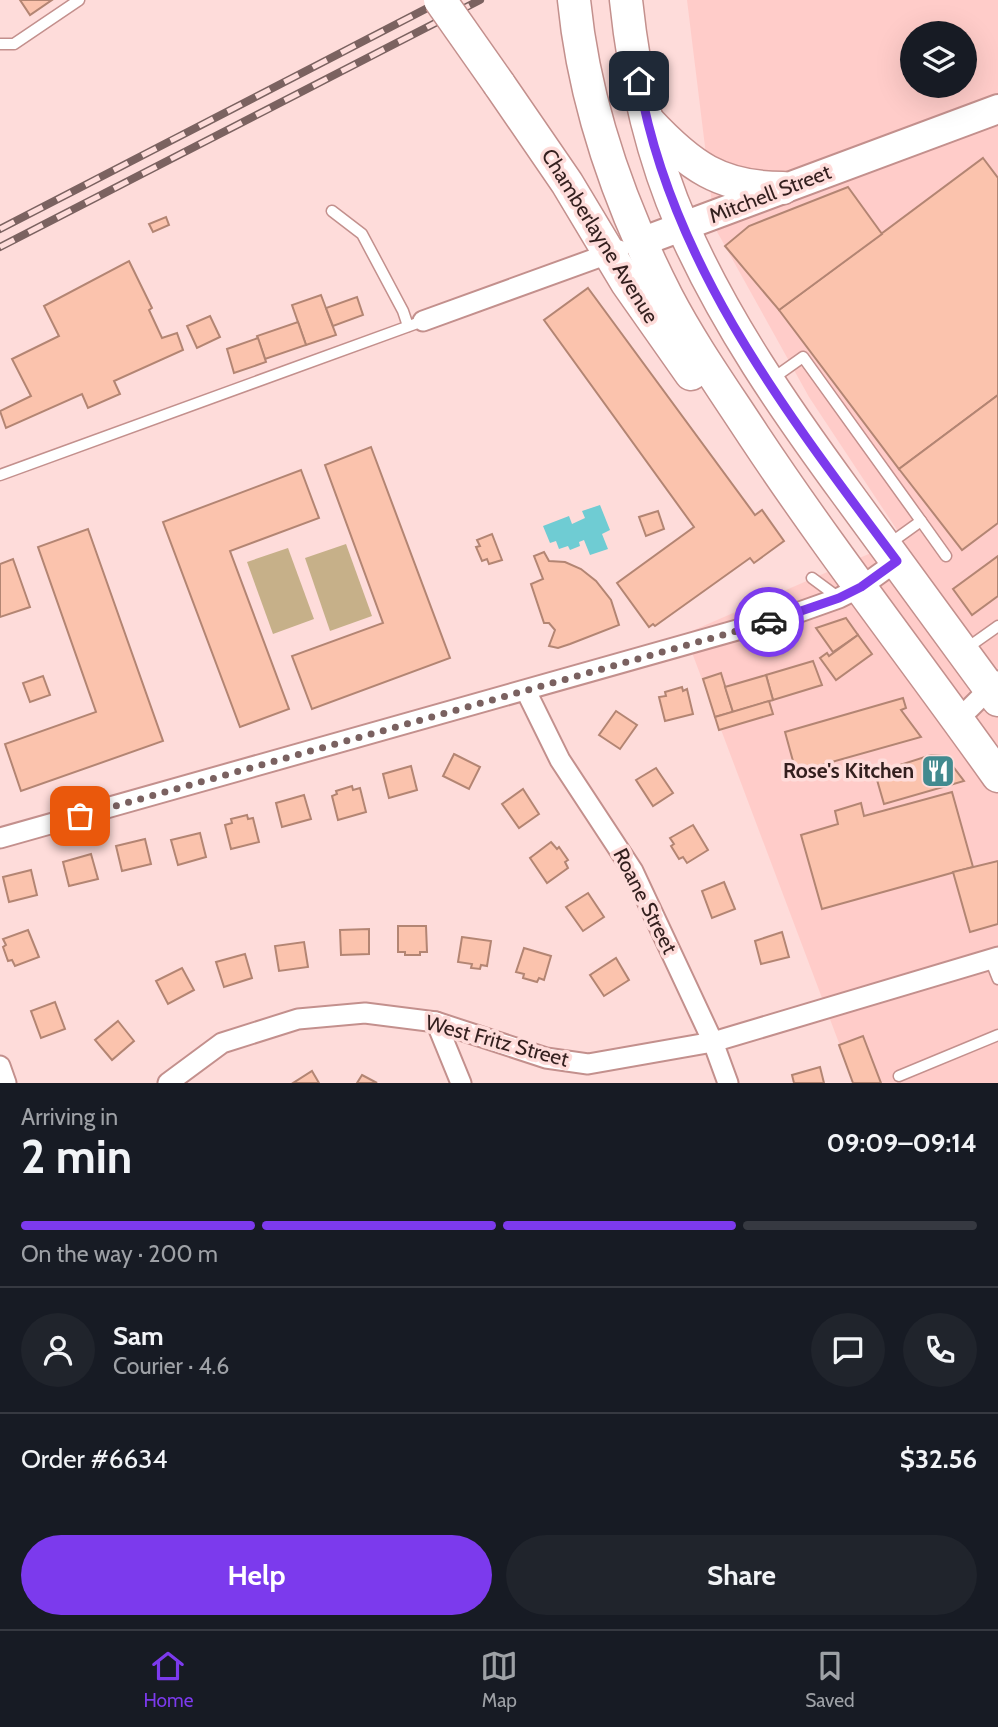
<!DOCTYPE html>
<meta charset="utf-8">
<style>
:root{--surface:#171b24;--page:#20242c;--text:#f1f3f6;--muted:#9ea1a6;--line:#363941;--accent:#7c3aed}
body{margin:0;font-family:Cabin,sans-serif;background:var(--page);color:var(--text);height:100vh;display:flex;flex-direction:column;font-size:26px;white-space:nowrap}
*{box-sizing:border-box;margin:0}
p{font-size:23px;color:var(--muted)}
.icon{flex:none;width:38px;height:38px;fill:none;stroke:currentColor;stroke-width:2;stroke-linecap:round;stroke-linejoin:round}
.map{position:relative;height:1083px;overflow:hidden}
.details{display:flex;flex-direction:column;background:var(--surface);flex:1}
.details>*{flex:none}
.fabs{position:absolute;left:900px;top:21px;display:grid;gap:14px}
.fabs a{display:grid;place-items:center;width:77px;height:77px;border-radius:50%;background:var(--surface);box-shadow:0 7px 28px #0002;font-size:35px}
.pin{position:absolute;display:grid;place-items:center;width:60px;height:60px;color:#fff;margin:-30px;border-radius:14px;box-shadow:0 4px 10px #0006}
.courier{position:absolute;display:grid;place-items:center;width:70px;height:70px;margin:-35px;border:5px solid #7c3aed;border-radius:50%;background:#fff;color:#222;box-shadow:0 2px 9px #0007}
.overview em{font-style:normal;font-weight:700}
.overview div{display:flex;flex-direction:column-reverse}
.overview{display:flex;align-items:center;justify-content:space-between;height:119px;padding:0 21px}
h1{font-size:46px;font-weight:700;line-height:52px}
.bar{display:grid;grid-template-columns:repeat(4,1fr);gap:10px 7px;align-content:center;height:84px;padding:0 21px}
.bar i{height:9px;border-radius:5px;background:var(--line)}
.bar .on{background:var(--accent)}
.bar p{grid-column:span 4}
.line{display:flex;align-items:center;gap:18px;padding:0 21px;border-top:2px solid var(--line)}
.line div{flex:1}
.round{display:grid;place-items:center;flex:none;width:74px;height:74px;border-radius:37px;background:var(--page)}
.action{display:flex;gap:14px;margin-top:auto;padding:14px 21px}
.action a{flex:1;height:80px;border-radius:42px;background:var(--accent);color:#fff;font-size:28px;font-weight:700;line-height:80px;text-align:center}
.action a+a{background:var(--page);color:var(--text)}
.dock{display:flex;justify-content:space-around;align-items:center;height:98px;border-top:2px solid var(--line);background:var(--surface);font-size:19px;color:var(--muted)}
.dock a{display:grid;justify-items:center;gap:4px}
.dock .on{color:var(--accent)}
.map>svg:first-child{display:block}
.built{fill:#ffccc9;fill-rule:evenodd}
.green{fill:#c6b089}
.water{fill:#6fccd3}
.building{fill:#fbc3ad;stroke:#b38573;stroke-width:2}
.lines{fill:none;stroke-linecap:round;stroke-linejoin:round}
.lane-casing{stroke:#c3908d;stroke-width:13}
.street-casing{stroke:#c3908d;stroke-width:23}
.secondary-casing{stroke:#c3908d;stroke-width:32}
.primary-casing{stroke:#c3908d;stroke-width:35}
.lane{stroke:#fff;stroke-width:10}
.street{stroke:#fff;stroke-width:19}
.secondary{stroke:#fff;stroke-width:28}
.primary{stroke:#fff;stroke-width:32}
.rail-casing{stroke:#7b6260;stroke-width:8}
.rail{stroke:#fedcda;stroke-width:5;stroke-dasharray:16;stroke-linecap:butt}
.primary-bridge-casing{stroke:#c3908d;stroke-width:35;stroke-linecap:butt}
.primary-bridge{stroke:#fff;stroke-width:32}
.done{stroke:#7a6160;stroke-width:7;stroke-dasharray:0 12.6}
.route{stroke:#7c3aed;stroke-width:9}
.labels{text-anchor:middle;stroke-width:7;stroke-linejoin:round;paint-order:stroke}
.street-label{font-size:21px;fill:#331f1e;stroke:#fedcda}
.poi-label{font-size:21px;font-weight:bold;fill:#331f1e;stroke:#fedcda;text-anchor:end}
</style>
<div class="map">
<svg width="998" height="1083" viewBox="0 0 998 1083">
<rect width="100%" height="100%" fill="#fedcda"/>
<!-- built -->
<path class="built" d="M 687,0 L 998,0 L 998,1083 L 854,1083 L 685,634 L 903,539 L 809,397 L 715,228 ZM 912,33 L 964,33 L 964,86 L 912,86 Z"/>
<!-- green -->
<g class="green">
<polygon points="346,544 372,616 330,631 305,558"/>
<polygon points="288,548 314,619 273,634 247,562"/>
</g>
<!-- water -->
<polygon class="water" points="600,505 610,530 602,534 608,549 590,555 584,540 579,542 580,546 570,550 568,546 559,549 556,541 550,543 543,526 569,516 572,524 585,518 582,511"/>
<!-- building -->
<g class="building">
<polygon points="20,0 52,0 30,15"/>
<polygon points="983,158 998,178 998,395 899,469 779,310"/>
<polygon points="848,187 882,234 779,310 725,246 749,226"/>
<polygon points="166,217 169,225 153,232 149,224"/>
<polygon points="129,261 152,308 149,310 162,338 177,333 183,350 114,381 120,394 88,408 82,394 6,428 0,411 31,396 12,359 59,336 44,306"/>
<polygon points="588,288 755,515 762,510 784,541 754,563 750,558 655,626 653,624 649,627 617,583 694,527 544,320"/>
<polygon points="321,295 336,335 306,345 292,305"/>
<polygon points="357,297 363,315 333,326 326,308"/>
<polygon points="210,316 220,337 197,348 187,326"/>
<polygon points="298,322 306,345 265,359 257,336"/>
<polygon points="258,338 266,362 234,373 227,349"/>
<polygon points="998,395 998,523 962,550 899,469"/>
<polygon points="371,447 450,658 312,709 292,656 383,623 325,465"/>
<polygon points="301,470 319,518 230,551 289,709 240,727 163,522"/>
<polygon points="658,511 664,529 646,536 639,517"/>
<polygon points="88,529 163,741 21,791 5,744 96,712 38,547"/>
<polygon points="492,534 502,560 489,564 487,559 482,561 476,547 480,546 477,540"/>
<polygon points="544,552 549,561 565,562 581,569 596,581 611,600 619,625 570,644 558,648 549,646 555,630 549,623 544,623 531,584 543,579 534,556"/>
<polygon points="998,556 998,596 972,615 953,589"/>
<polygon points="13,559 30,607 0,617 0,564"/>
<polygon points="846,618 858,635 833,652 816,628"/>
<polygon points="858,635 872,654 836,680 820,658 827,653 829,656"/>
<polygon points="813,661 822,685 773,700 766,675"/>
<polygon points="721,673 733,712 715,717 703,679"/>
<polygon points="766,675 773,700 733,712 725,687"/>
<polygon points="43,676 50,695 30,702 23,683"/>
<polygon points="682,687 683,691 687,689 693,714 665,721 659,697 666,696 665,692"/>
<polygon points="903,698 906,708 901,710 921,737 796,772 785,732"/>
<polygon points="769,701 773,714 719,730 715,717"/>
<polygon points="616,711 637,725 620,749 599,735"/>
<polygon points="454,754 480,767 469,789 443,776"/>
<polygon points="931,755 945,756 964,781 884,804 875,773"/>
<polygon points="411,766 417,790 389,798 383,774"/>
<polygon points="656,768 673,793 653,806 636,780"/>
<polygon points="352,786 353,790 360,788 366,812 338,820 332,796 337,794 336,791"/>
<polygon points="523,789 539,814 519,828 502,804"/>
<polygon points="952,792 973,867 822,909 801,835 838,824 835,811 861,803 864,816"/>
<polygon points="304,795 311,819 282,827 276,803"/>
<polygon points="247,815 248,819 253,818 259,842 231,849 225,825 232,823 231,819"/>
<polygon points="693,825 708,850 687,863 683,857 679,859 671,846 674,844 670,838"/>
<polygon points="200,833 206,857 178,865 171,840"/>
<polygon points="145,839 151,864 122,871 116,846"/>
<polygon points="551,842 557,849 559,847 568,860 565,862 568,868 547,883 530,858"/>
<polygon points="91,854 98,879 69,886 63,862"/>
<polygon points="998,861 998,924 970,932 953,872"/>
<polygon points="31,870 37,895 9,902 3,877"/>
<polygon points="724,882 735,909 712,918 702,891"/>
<polygon points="588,893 604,917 583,931 566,907"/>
<polygon points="398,926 426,926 427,952 420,952 420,955 405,955 405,952 398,952"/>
<polygon points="369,929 369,954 341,955 340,930"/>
<polygon points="28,930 39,957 15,966 12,960 8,961 3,947 6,945 3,939"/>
<polygon points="782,932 789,957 761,964 755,941"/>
<polygon points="462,937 491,941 487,966 481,965 480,969 471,968 472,964 458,962"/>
<polygon points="304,942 308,967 279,971 275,946"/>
<polygon points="524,948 551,956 544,980 539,978 537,982 523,978 524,974 516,972"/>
<polygon points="245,954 252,978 224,987 216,962"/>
<polygon points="616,958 629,980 604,996 590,975"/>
<polygon points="182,968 194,990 168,1004 156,981"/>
<polygon points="55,1002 65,1029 41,1038 31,1011"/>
<polygon points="118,1021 134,1041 112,1060 95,1040"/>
<polygon points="863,1036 881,1083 853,1083 839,1045"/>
<polygon points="820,1067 824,1083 794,1083 792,1075"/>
<polygon points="312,1071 319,1083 293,1083"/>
<polygon points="362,1075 377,1083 357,1083"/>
</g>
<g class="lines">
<!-- lane casing -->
<g class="lane-casing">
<g id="lane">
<polyline points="0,44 14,44 79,0"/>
<polyline points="332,211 362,234 403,311 408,326"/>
<polyline points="772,379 803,357 921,521 889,544"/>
<polyline points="0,475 423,321"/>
<polyline points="921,521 946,556"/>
<polyline points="812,578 839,598"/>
<polyline points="967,648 998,626"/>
<polyline points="990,959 998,979"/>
<polyline points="899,1076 998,1035"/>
</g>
</g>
<!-- street casing -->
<g class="street-casing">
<g id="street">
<polyline points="423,321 619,250"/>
<polyline points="526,691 560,760 633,871 713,1042 728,1083"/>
<polyline points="958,720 997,681"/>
<polyline points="0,838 794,614 839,598 861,587 897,561"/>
<polyline points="436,1022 461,1083"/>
<polyline points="0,1066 6,1083"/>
<polyline points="168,1083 222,1043 298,1019 365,1013 436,1022 546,1058 588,1064 713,1042 998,957"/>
</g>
</g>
<!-- secondary casing -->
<g class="secondary-casing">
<polyline id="secondary" points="641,242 998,109"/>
</g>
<!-- primary casing -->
<g class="primary-casing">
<g id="primary">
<path d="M 574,0 C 584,103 620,205 667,297 C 692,345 724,390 754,436 C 831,552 917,662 998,776"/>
<path d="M 626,0 C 634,77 651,154 682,225 C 725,323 785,409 848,495 C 898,563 948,631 998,700"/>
<polyline points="499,84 567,183 627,283 691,374"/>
<path d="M 648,121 C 690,166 720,188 783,188"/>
</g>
</g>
<!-- lane -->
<use href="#lane" class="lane"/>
<!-- street -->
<use href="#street" class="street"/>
<!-- secondary -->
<use href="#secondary" class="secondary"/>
<!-- primary -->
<use href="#primary" class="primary"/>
<!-- rail casing -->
<g class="rail-casing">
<g id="rail">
<polyline points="0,229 443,0"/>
<polyline points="0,247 480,0"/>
</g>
</g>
<!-- rail -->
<use href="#rail" class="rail"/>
<!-- primary-bridge casing -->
<g class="primary-bridge-casing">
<polyline id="primary-bridge" points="440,0 499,84"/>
</g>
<!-- primary-bridge -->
<use href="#primary-bridge" class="primary-bridge"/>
</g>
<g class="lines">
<!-- done -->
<polyline class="done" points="80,816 769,622"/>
<!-- route -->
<path class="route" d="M 639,81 C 671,265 788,415 897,561 L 861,587 L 839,598 L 769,622"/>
</g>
<!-- icons -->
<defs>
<g id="restaurant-square" transform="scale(1.75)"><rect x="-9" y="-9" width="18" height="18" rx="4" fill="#428a8f" stroke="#fedcda"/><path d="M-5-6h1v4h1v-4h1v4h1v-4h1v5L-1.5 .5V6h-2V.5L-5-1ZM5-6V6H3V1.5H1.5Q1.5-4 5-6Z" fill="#fff"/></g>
</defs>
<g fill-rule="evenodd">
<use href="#restaurant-square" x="938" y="771"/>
</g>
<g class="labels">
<!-- street labels -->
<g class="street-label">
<text transform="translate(770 194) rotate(-21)" y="7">Mitchell Street</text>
<text transform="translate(600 236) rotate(58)" y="7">Chamberlayne Avenue</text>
<text transform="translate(645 901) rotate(63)" y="7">Roane Street</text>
<text transform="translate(497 1041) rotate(15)" y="7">West Fritz Street</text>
</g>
<!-- poi labels -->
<g class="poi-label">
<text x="914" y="778">Rose's Kitchen</text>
</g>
</g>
</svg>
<div class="fabs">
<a><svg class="icon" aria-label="layers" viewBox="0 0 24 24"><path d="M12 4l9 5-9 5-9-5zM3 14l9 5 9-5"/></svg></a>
</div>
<div class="pin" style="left:80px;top:816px;background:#ea580c"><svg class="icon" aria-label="bag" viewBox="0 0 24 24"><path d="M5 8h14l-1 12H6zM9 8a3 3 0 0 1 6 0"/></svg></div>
<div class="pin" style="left:639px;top:81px;background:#1f2937"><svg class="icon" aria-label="home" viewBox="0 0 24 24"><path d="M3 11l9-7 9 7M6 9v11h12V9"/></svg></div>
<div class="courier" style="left:769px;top:622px"><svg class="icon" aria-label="car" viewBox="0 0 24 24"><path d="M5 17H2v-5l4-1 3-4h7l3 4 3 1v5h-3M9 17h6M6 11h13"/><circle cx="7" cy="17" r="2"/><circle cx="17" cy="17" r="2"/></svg></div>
</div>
<section class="details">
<div class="overview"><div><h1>2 min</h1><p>Arriving in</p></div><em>09:09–09:14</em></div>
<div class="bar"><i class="on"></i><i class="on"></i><i class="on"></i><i></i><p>On the way · 200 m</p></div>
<div class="line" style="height:126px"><a class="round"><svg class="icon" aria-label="person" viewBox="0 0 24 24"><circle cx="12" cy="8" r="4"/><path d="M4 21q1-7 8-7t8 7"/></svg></a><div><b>Sam</b><p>Courier · 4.6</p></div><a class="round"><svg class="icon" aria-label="chat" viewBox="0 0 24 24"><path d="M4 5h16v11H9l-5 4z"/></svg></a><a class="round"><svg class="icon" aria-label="phone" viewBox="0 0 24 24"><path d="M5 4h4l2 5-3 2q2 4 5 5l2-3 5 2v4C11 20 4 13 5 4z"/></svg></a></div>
<div class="line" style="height:91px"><div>Order #6634</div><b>$32.56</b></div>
<div class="action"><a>Help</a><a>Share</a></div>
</section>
<nav class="dock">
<a class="on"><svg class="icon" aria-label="home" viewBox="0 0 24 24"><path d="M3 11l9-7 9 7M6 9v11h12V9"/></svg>Home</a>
<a><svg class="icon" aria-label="map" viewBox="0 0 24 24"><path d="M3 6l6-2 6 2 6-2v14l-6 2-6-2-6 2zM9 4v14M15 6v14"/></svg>Map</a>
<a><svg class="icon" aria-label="saved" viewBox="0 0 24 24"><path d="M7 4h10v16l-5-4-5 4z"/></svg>Saved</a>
</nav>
